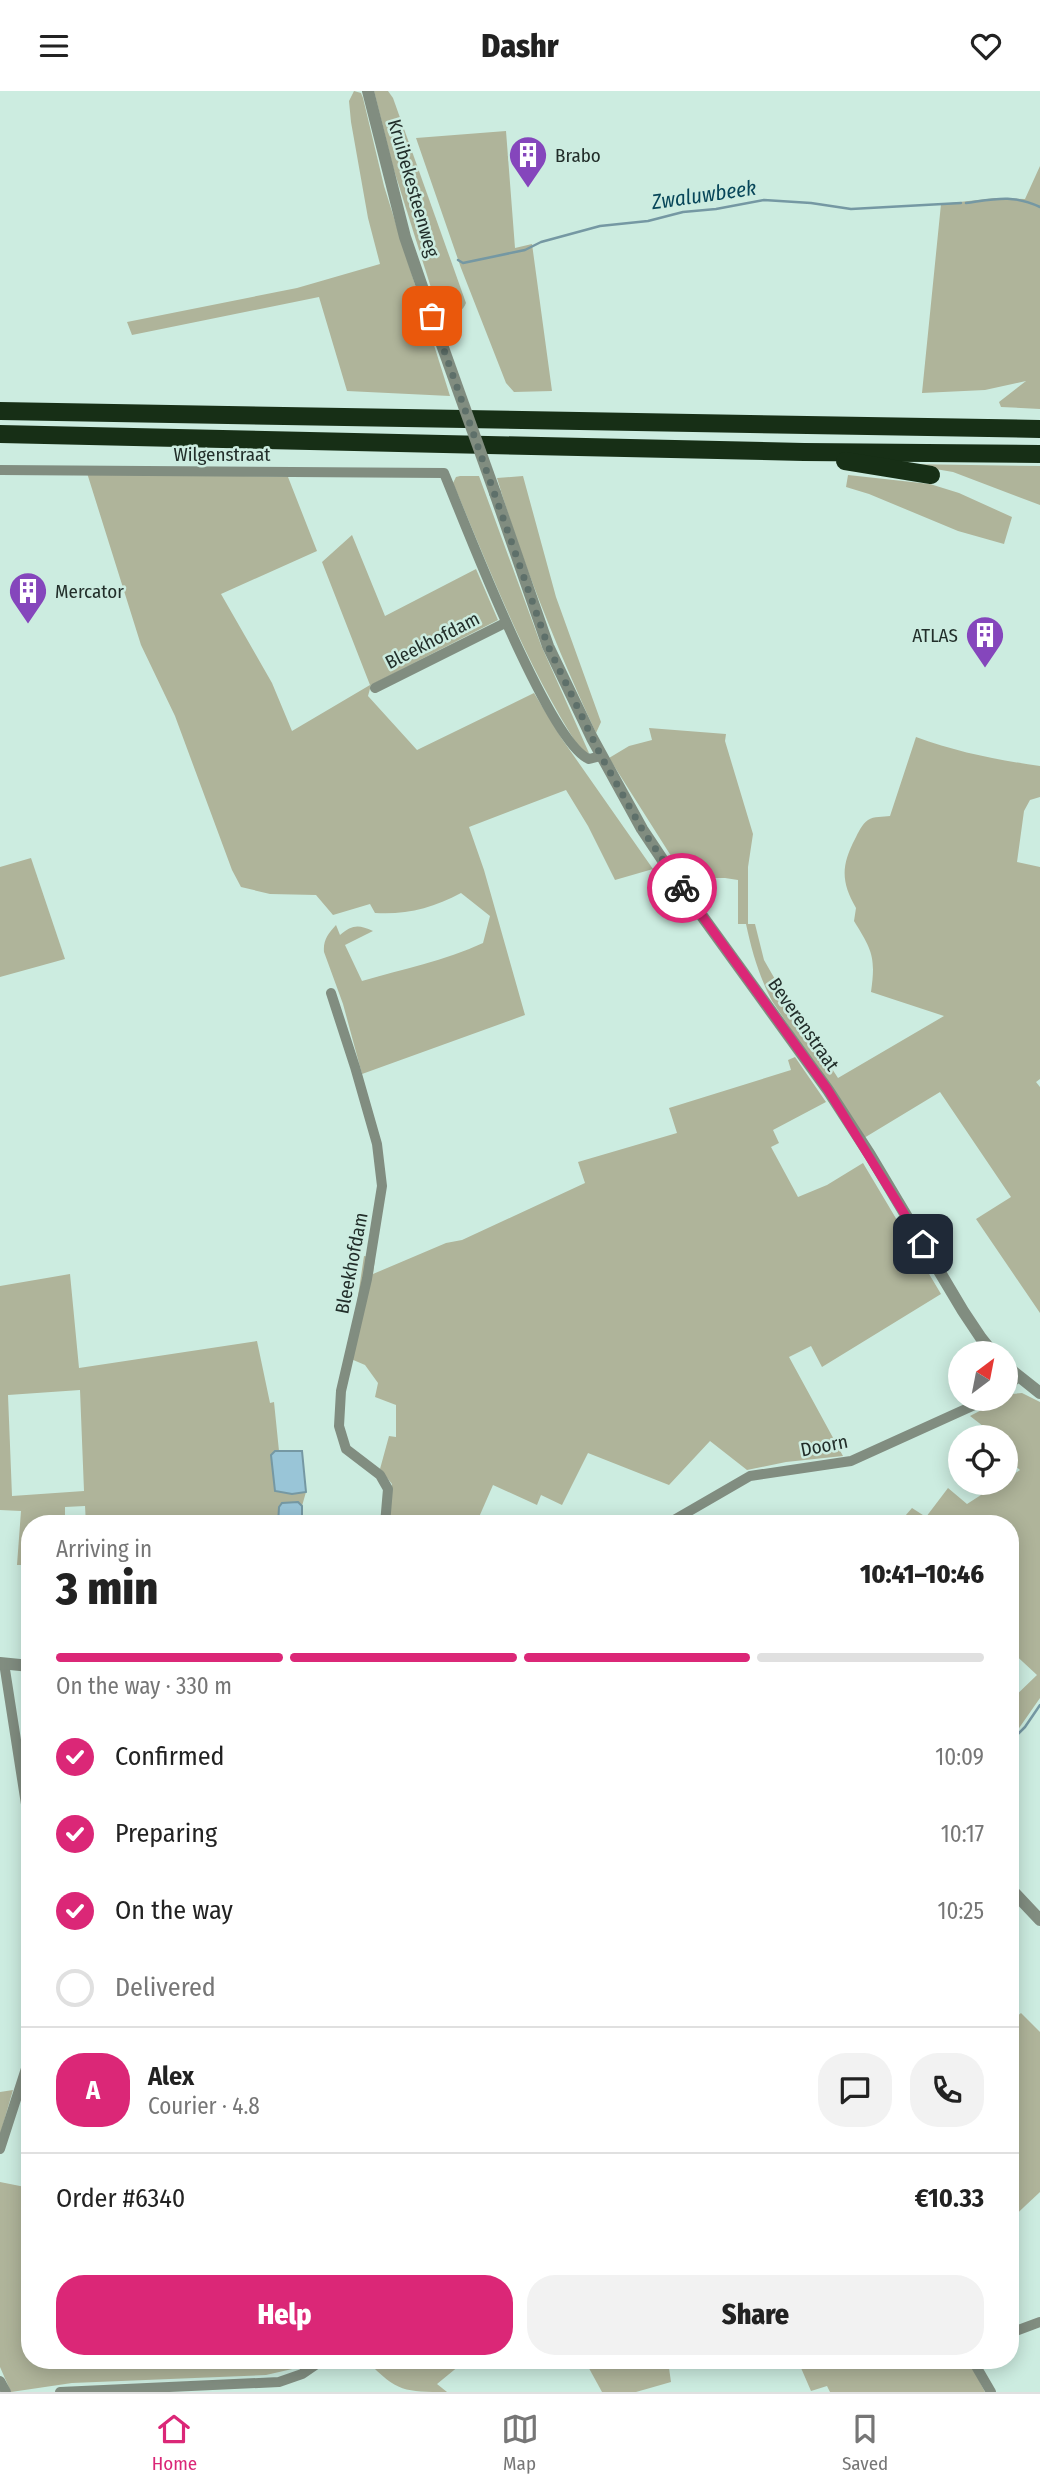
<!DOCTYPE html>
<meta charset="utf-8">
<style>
:root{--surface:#fff;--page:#f2f2f2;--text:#222;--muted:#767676;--line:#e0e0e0;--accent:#db2777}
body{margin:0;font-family:"Fira Sans Condensed",sans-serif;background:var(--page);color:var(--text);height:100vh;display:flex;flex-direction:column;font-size:26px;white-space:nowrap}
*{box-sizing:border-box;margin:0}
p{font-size:23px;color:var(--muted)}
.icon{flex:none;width:38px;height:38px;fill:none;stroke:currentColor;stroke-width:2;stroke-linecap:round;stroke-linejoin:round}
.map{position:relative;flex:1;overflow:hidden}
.details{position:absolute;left:21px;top:1424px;width:998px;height:854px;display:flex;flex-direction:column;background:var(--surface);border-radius:28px;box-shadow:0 4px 18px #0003}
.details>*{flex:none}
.needle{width:46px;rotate:32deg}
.fabs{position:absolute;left:948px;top:1250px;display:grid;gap:14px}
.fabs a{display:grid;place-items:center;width:70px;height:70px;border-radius:50%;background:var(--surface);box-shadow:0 4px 18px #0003;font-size:35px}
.pin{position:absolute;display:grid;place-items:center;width:60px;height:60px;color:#fff;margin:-30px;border-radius:14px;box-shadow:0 4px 10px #0006}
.courier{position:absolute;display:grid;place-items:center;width:70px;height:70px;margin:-35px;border:5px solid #db2777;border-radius:50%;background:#fff;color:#222;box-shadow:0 2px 9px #0007}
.summary em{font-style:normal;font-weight:800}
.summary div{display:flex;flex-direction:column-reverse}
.summary{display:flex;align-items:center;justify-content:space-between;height:119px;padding:0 35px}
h1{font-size:46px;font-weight:800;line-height:52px}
.bar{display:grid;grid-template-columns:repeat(4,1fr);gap:10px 7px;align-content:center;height:84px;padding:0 35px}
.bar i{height:9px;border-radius:5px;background:var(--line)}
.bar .current{background:var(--accent)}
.bar p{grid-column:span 4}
.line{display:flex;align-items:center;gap:18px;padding:0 35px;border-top:2px solid var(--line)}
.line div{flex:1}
.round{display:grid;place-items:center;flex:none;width:74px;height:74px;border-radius:28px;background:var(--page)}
ol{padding:0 35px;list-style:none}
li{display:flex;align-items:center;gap:21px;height:77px}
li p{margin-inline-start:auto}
li .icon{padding:7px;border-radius:50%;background:var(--accent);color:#fff;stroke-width:4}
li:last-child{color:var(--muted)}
li i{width:38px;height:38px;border:4px solid var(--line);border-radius:50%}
.button{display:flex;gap:14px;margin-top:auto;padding:14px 35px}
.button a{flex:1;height:80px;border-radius:28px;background:var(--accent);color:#fff;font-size:28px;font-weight:800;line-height:80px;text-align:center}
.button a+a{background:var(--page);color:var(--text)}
header{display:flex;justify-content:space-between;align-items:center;height:91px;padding:0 35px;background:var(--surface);font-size:32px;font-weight:800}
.tabs{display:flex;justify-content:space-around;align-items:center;height:98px;border-top:2px solid var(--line);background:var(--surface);font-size:19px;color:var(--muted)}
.tabs a{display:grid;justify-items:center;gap:4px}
.tabs .current{color:var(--accent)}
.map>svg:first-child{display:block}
.green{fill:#afb49a;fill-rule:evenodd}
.water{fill:#99c5d7;stroke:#7598a3;stroke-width:2}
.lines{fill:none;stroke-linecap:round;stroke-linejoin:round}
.stream{stroke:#7598a3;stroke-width:2.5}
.minor{stroke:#818d80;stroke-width:10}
.tertiary{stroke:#818d80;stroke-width:12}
.motorway{stroke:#172f16;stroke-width:18}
.tertiary-bridge{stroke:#818d80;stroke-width:12}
.done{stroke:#5e706a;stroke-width:7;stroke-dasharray:0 12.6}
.route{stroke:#db2777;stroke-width:9}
.labels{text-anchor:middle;stroke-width:5;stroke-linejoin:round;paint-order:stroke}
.poi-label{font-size:19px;fill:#222e2a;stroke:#ccece0;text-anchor:start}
.street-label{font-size:19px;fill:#222e2a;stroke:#ccece0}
.water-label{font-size:21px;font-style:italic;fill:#074659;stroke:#ccece0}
</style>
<header><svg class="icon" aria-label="menu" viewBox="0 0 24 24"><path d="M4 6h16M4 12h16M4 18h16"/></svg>Dashr<svg class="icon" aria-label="heart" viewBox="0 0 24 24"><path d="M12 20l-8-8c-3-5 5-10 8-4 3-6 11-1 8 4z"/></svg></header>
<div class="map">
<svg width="1040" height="2301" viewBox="0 0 1040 2301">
<rect width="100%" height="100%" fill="#ccece0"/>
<!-- green -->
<g class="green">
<polygon points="354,0 361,2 363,7 384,95 450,305 347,300 319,206 132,244 127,231 297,197 380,173 368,127 351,31 349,10"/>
<path d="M 374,0 L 388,0 L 393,7 L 466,212 C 461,225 449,223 438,219 L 393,76 Z"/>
<polygon points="506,40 515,157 532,153 552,300 514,301 506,292 461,177 416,47"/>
<polygon points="1040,75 1040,318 1001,316 999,311 1026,290 985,299 922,302 941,113 996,107 1025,108"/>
<polygon points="906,373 1040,375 1040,414 953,381"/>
<path d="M 87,382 L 288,386 L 317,460 L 221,503 L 272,592 L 292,640 L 370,594 L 322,471 L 352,444 L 385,525 L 476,478 L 498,529 L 371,594 L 368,605 L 417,659 L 534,602 L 562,648 L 653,778 L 615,789 L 588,735 L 566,699 L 469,736 L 484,779 L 525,924 L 362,983 L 343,913 L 324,861 C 323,849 328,843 336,834 L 340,844 C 352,834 358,833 373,840 L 345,854 L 362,890 C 402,878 445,870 483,852 L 490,825 L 461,802 C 433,817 406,824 375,822 L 370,813 L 333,824 L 316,804 L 270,803 L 241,796 L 232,779 L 175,625 L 141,554 Z"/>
<polygon points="848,384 930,393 959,402 1012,426 1004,453 958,440 869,403 846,396"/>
<path d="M 460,385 L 479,385 L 541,554 L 589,662 L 582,661 C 527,577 492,484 453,392 L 456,386 Z"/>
<path d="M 523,385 L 556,506 L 601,631 L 596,642 C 558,559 523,475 497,387 Z"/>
<path d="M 649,637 L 726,643 L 725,650 L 753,743 L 748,776 L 748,833 L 755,833 L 764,869 L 784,904 L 838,987 L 944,925 L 871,901 C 876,866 872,859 854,830 L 856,817 C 841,791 841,775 855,748 C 858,742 862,733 868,729 C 874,725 883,726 890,725 L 916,646 C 957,661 997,669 1040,675 L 1040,706 L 1030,709 L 1024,720 L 1017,771 L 1040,776 L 1040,988 L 1036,991 L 1040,996 L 1040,1222 L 976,1128 L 1011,1106 L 940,1001 L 864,1047 L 772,910 C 759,885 752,861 746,833 L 738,833 L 738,789 L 725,787 L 685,787 L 609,667 L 629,655 L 652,649 Z"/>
<polygon points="31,767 65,868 0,886 0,776"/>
<polygon points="795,966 826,1011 773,1039 779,1052 771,1056 798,1106 827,1094 863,1072 941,1203 822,1276 811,1255 789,1266 843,1365 786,1371 747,1379 710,1350 669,1394 588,1362 562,1414 541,1404 537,1414 493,1394 476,1433 389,1433 392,1393 380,1378 389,1345 396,1346 396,1314 375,1306 378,1292 365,1274 351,1268 354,1232 364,1165 375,1167 373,1183 446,1152 462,1149 585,1092 578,1071 677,1042 669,1017 791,979 788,969"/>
<path d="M 70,1183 L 79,1277 L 257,1250 L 270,1312 L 274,1311 L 279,1360 L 275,1360 L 292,1403 L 306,1401 L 302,1415 L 298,1411 L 278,1425 L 278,1433 L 86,1433 L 85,1415 L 65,1416 L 65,1433 L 30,1433 L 30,1474 L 17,1474 L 21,1420 L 0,1419 L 0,1195 ZM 80,1299 L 84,1400 L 12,1405 L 8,1304 Z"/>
<polygon points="1022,1302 1040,1311 1040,1607 1010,1650 1010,1610 1037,1584 1010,1559 1010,1433 898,1433 912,1417 926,1426 948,1397 967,1413 981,1404 985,1391 1006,1391 1006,1384 1011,1385 1020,1379 1006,1367 1006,1346 992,1342 970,1325 1012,1303"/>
<polygon points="1021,1922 1040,1941 1040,2101 1010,2129 1010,1931"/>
<polygon points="13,1999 0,2044 0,2001"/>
<polygon points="0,2091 30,2097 30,2270 298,2270 301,2276 266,2284 72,2292 11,2301 0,2276"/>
<path d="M 367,2270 L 465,2270 L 437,2293 L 447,2301 C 405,2301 397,2301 367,2270 Z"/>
<polygon points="585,2270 668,2270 671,2291 636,2301 602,2301"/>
<polygon points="798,2270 969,2270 985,2301 830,2301 827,2295 811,2300"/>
</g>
<!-- water -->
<g class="water">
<polygon points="275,1360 302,1360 306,1401 292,1403 275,1400 271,1364"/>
<polygon points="298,1411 302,1415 302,1433 278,1433 279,1416 282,1412"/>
</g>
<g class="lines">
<!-- stream -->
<g class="stream">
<path d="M 966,112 C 995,108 1012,103 1040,116"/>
<polyline points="458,169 463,172 525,159 541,151 600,135 648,130 683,121 716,118 764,109 811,112 851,118 961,112"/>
<polyline points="1010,1651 1025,1636 1040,1614"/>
</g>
<!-- minor -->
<g class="minor">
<path d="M 0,379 L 444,382 C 464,430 549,653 589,668 L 601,665"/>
<polyline points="375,597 505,532"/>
<polyline points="331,902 355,976 377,1053 382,1095 367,1188 341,1300 339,1335 346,1358 380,1384 388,1398 385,1433"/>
<polyline points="1006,1297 1018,1286"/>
<polyline points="667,1433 750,1385 851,1370 990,1307"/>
<polyline points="4,1572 30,1739"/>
<polyline points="0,2058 30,1965"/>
<polyline points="1010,2242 1040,2231"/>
<polyline points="973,2270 991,2301"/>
<polyline points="0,2290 6,2301"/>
<polyline points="60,2301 279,2291 302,2283 321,2270"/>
</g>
<!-- tertiary -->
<g class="tertiary">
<polyline points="368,0 405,146 441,251"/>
<polyline points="495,402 548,555 592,647 642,738 676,789 828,999 870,1064 963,1220 981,1247 993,1262"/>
<polyline points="1006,1275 1040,1302"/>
<polyline points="0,1572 30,1575"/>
<polyline points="1010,1797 1040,1829"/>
</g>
<!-- motorway -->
<g class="motorway">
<polyline points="0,320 1040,338"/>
<polyline points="0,343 804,361 1040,363"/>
<polyline points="845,370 931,384"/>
</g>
<!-- tertiary-bridge -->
<polyline class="tertiary-bridge" points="441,251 495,402"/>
</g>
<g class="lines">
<!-- done -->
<polyline class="done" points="432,225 548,555 601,665 642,738 682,797"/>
<!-- route -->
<polyline class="route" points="682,797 828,999 923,1153"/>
</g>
<!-- icons -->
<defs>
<g id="building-pin" transform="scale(2.0125)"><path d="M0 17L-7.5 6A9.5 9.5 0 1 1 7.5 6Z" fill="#8546bc" stroke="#ccece0"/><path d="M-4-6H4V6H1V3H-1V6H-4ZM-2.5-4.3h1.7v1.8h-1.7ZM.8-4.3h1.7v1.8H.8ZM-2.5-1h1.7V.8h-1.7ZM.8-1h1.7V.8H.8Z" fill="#fff"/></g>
</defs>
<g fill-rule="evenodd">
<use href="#building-pin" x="528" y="64"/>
<use href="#building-pin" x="28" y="500"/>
<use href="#building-pin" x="985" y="544"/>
</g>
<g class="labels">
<!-- poi labels -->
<g class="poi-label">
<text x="555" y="71">Brabo</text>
<text x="55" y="507">Mercator</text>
<text x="958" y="551" text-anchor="end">ATLAS</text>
</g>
<!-- street labels -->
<g class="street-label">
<text transform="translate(414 97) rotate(74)" y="7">Kruibekesteenweg</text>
<text x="222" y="370">Wilgenstraat</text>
<text transform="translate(432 549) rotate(-27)" y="7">Bleekhofdam</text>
<text transform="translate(804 933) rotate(55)" y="7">Beverenstraat</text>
<text transform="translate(351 1172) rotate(-79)" y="7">Bleekhofdam</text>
<text transform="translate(824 1354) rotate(-11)" y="7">Doorn</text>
</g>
<!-- water labels -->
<g class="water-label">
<text transform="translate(704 104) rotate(-8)" y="7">Zwaluwbeek</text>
</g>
</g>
</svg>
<div class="fabs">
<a><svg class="needle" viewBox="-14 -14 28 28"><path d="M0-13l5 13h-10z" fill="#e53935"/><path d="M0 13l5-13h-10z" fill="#767676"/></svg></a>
<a><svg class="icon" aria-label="locate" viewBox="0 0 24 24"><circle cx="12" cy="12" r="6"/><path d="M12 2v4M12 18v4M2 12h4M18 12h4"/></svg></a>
</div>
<div class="pin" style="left:432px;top:225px;background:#ea580c"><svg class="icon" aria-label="bag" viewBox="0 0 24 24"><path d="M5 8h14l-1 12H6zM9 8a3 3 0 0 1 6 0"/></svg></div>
<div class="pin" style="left:923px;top:1153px;background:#1f2937"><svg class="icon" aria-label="home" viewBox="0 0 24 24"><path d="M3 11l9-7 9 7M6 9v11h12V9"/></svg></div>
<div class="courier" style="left:682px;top:797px"><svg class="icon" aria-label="bike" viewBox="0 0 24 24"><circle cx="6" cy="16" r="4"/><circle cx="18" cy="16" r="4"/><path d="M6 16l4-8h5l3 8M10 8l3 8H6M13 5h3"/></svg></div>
<section class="details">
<div class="summary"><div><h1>3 min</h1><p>Arriving in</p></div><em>10:41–10:46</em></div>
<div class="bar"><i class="current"></i><i class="current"></i><i class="current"></i><i></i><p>On the way · 330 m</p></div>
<ol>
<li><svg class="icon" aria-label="check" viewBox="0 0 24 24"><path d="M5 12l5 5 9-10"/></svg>Confirmed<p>10:09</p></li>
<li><svg class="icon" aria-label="check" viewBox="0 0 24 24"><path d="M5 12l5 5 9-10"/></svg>Preparing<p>10:17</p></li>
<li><svg class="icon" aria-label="check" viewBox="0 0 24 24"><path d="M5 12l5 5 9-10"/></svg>On the way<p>10:25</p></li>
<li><i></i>Delivered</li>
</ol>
<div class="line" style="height:126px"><b class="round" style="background:var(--accent);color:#fff">A</b><div><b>Alex</b><p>Courier · 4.8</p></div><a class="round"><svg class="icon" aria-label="chat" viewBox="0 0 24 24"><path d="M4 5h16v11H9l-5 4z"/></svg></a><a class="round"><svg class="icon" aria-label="phone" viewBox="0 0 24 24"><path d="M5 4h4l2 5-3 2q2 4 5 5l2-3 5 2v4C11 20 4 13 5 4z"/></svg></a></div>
<div class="line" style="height:91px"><div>Order #6340</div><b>€10.33</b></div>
<div class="button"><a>Help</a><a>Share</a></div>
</section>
</div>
<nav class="tabs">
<a class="current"><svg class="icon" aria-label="home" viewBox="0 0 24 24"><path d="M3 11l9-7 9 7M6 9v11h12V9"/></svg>Home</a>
<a><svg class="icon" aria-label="map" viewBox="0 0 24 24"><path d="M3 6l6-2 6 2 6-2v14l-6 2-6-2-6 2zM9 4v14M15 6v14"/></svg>Map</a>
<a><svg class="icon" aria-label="saved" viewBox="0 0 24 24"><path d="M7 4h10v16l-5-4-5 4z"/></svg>Saved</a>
</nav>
